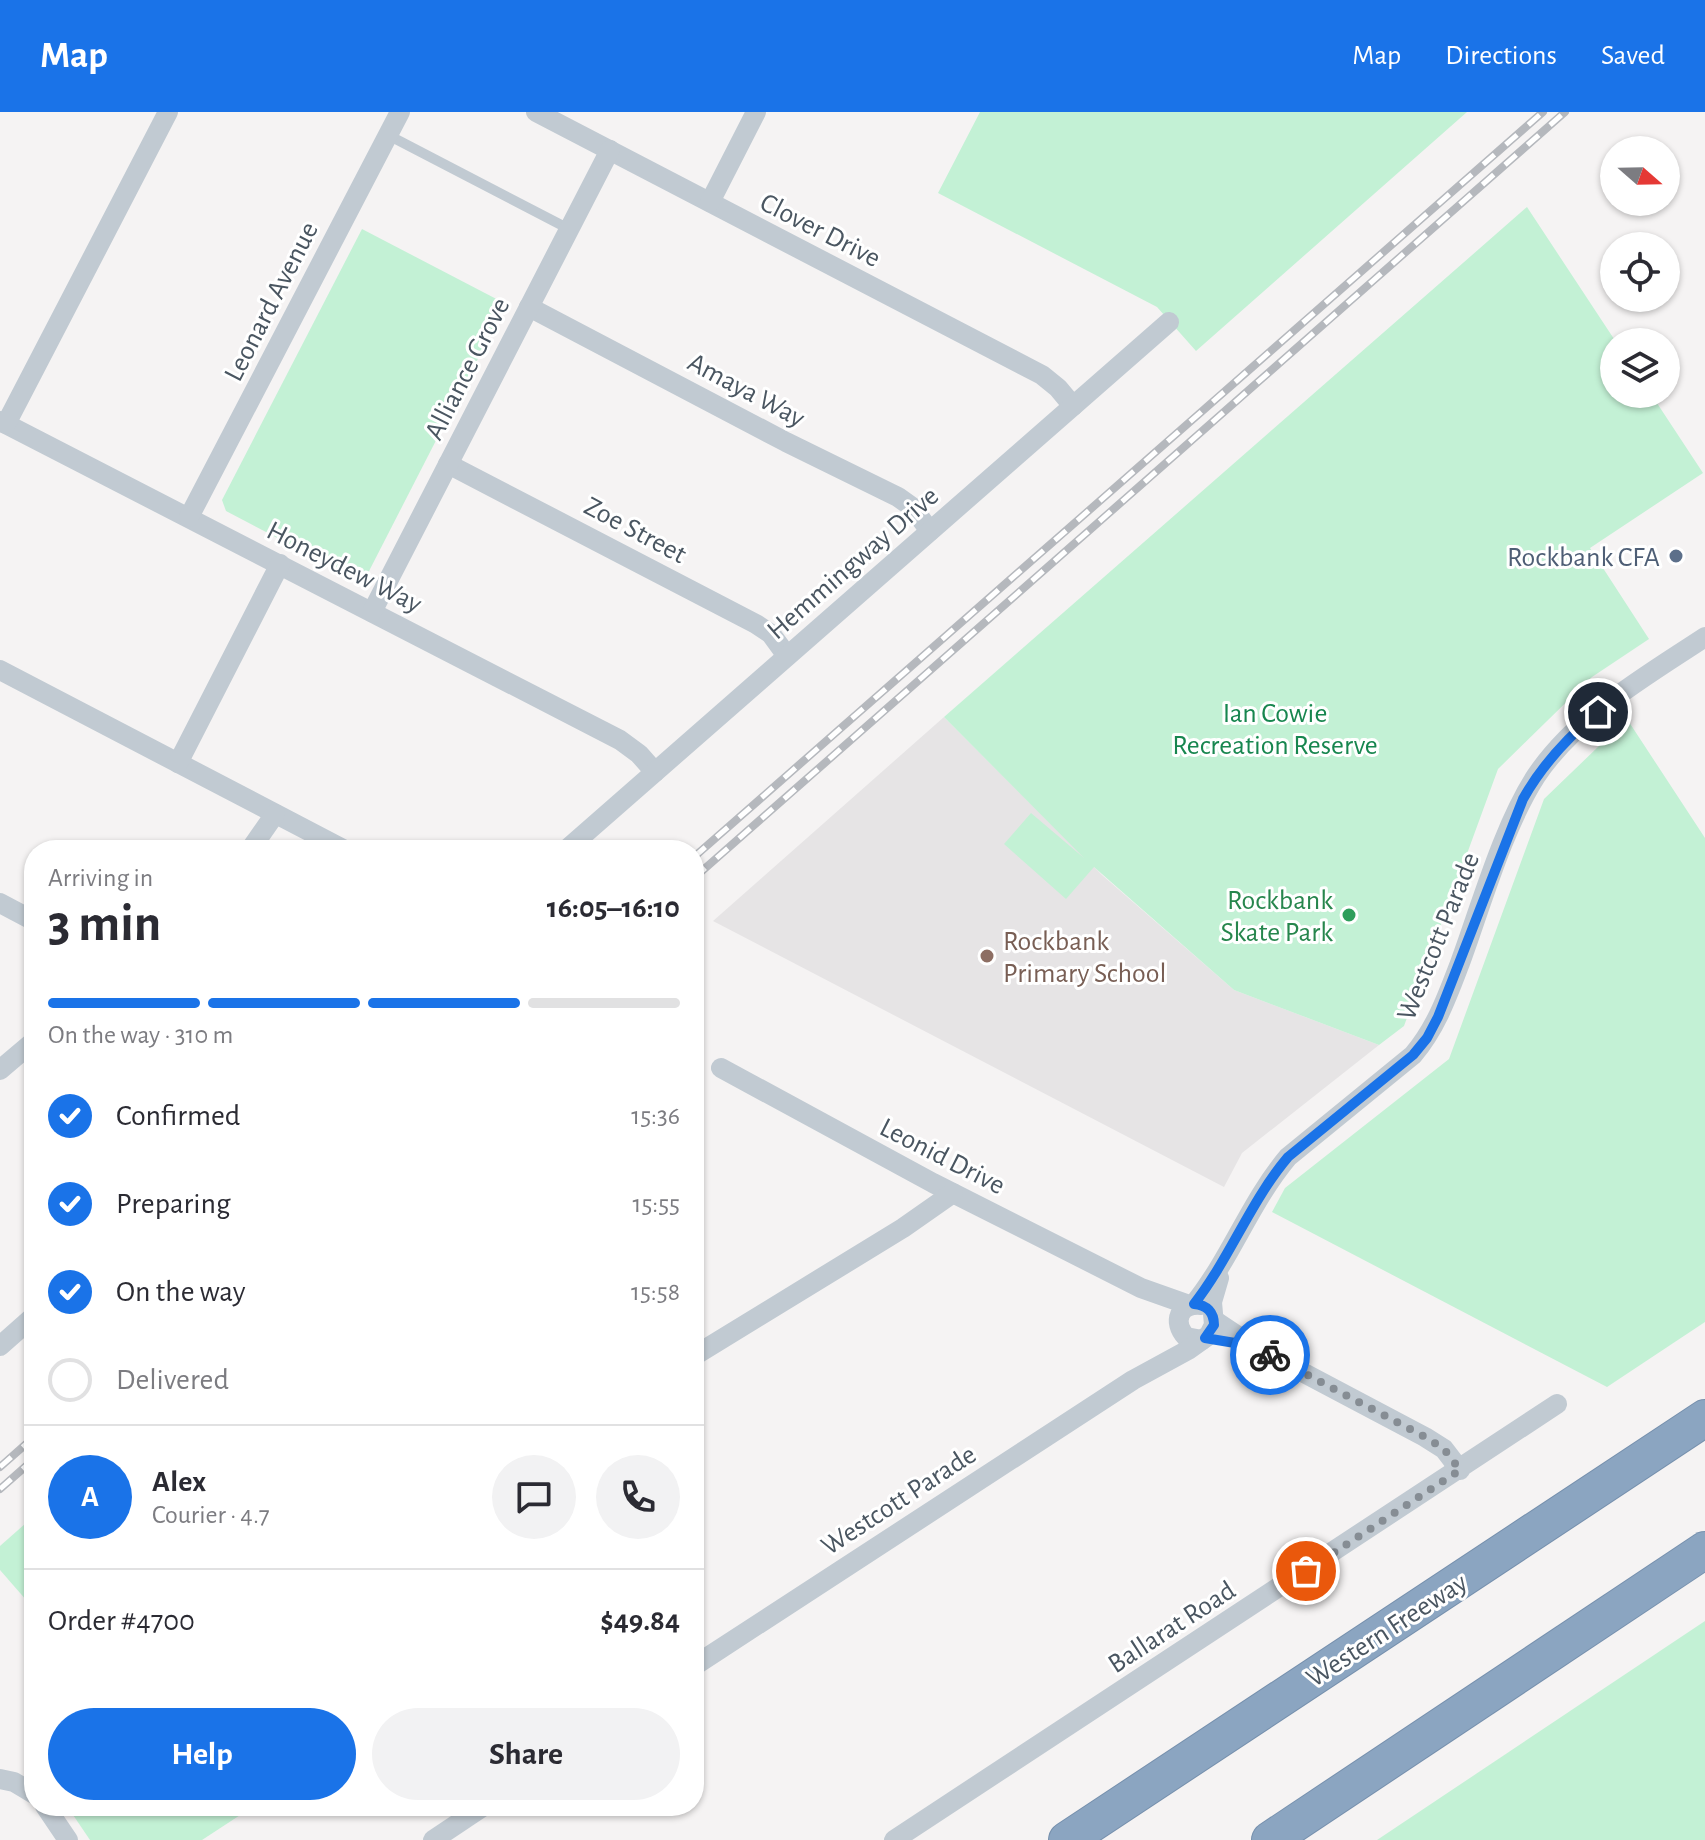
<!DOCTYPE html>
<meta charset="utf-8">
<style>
:root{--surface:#fff;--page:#f2f2f3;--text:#2b2b33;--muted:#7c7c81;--line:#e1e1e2;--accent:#1a73e8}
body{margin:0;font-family:"Alegreya Sans",sans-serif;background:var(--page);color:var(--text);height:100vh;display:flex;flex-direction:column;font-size:30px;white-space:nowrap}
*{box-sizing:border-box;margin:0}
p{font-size:26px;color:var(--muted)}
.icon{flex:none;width:44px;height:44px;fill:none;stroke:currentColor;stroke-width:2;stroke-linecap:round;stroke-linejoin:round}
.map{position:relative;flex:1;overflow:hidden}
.side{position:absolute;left:24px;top:728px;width:680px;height:976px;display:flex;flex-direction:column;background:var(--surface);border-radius:32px;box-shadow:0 2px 6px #0004}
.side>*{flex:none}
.needle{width:52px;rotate:110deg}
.tools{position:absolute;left:1600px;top:24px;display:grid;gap:16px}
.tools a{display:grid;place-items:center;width:80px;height:80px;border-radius:50%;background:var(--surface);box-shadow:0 2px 6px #0004;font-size:40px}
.pin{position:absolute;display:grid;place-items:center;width:68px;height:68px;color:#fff;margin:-34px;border:4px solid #fff;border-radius:50%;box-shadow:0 2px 8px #0007}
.courier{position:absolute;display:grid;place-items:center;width:80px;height:80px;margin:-40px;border:6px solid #1a73e8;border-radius:50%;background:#fff;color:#222;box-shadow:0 2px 10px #0007}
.headline em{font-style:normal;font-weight:700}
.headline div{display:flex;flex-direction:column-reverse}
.headline{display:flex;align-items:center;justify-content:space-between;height:136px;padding:0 24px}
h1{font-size:52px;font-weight:700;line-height:60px}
.bar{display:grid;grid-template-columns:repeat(4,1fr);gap:12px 8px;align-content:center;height:96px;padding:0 24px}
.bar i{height:10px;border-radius:6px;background:var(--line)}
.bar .current{background:var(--accent)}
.bar p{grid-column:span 4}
.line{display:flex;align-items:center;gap:20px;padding:0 24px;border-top:2px solid var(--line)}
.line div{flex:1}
.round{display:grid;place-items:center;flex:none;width:84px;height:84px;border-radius:42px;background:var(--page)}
ol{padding:0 24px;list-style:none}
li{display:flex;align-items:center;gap:24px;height:88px}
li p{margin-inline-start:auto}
li .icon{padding:8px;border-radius:50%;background:var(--accent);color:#fff;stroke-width:4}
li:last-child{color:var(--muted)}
li i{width:44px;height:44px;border:4px solid var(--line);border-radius:50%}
.button{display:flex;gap:16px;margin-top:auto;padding:16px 24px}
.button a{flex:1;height:92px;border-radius:48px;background:var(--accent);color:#fff;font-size:32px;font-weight:700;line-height:92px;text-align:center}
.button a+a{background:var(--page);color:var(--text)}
header{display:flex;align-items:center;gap:48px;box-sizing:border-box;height:112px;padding:0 40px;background:var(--accent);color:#fff}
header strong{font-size:38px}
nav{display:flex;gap:44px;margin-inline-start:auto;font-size:28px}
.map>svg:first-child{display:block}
.education{fill:#e6e4e5}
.green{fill:#c3f1d5}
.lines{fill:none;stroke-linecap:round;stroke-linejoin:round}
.highway-casing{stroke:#7690ad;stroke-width:38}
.lane{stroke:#c1cad2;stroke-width:10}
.street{stroke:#c1cad2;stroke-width:20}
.highway{stroke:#8ba5c1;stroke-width:36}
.rail-casing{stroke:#b5b8bd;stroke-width:8}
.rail{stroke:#fff;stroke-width:5;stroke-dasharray:15;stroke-linecap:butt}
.done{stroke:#868d94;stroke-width:8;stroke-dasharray:0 14.4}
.route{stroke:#1a73e8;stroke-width:10}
.service-dot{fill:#5c6f8a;stroke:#fff;stroke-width:3}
.leisure-dot{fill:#2e9e5b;stroke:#fff;stroke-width:3}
.education-dot{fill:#8d6e63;stroke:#fff;stroke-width:3}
.labels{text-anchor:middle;stroke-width:6;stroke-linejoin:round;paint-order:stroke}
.street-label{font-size:28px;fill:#4a5661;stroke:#fff}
.service-label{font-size:28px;fill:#4e5e75;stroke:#fff;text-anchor:end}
.park-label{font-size:28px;fill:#17864f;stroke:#fff}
.leisure-label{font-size:28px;fill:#27864d;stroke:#fff;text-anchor:end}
.education-label{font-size:28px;fill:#785e54;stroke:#fff;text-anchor:start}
</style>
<header>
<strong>Map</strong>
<nav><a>Map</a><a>Directions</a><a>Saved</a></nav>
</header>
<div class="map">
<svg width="1705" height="1728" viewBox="0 0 1705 1728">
<rect width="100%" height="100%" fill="#f5f3f3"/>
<!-- education -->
<polygon class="education" points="944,605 1102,763 1234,878 1379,933 1242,1041 1224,1075 713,809"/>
<!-- green -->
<g class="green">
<polygon points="980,0 1467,0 1196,239 1157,195 938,81"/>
<polygon points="1527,95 1616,230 1614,230 1614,282 1651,282 1703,361 1590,436 1649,527 1592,565 1498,657 1404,914 1379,933 1234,878 1094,755 1066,787 1004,732 1031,701 1084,746 944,605"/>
<polygon points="362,117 506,192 367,463 356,467 226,399 222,388"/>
<polygon points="1627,607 1705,726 1705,1210 1607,1275 1272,1100 1285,1076 1449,947 1544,687"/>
<polygon points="34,1404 34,1497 0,1458 0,1434"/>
<polygon points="1705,1509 1705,1728 1377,1728"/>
<polygon points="67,1694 254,1694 202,1728 90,1728"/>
</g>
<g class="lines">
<!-- highway casing -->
<g class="highway-casing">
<g id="highway">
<polyline points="1067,1728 1705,1306"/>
<polyline points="1270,1728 1705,1438"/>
</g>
</g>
<!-- lane -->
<polyline class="lane" points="388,23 569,117"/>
<!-- street -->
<g class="street">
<polyline points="536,0 1042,263 1058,276 1073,294"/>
<polyline points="710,90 756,0"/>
<polyline points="529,195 786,330 898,385 912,395 930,419"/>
<polyline points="0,309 620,628 639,642 655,660"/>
<polyline points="6,312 168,0"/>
<polyline points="448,352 756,512 771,522 787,544"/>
<polyline points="189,405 400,0"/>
<polyline points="372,500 610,38"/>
<polyline points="0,558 345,738"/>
<polyline points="178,651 280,452"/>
<polyline points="250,738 275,702"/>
<polyline points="566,738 1169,210"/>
<polyline points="0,791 34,809"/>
<polyline points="721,956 933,1071 1141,1176 1189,1193"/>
<polyline points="0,958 34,929"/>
<path d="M 1194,1192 C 1231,1146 1250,1090 1288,1045 L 1413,943 C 1436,916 1447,885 1460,851 C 1481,794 1503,715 1536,664 C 1576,604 1646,564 1705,525"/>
<path d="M 1201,1193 C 1179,1191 1172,1210 1186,1225 L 1202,1228"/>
<polyline points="1214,1208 1253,1234 1425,1325 1444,1337 1460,1358"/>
<polyline points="0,1234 34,1204"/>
<polyline points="694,1244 903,1116 953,1081"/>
<polyline points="694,1554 1133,1268 1188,1238 1209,1223 1214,1213 1212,1190 1219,1166"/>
<polyline points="0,1667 14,1670 34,1682"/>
<polyline points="45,1694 68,1728"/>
<polyline points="433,1728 484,1694"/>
<polyline points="894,1728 1557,1292"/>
</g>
<!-- highway -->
<use href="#highway" class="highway"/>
<!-- rail casing -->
<g class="rail-casing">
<g id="rail">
<polyline points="694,745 1543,0"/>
<polyline points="694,766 1565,0"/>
<polyline points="0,1355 34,1325"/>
<polyline points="0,1377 34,1347"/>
</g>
</g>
<!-- rail -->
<use href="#rail" class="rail"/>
</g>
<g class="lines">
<!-- done -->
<polyline class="done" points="1270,1243 1425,1325 1444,1337 1460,1358 1306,1459"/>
<!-- route -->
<path class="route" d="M 1270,1243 L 1253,1234 L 1205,1226 L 1214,1213 C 1214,1200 1207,1193 1194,1192 C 1230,1146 1250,1090 1288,1045 L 1413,943 L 1427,926 L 1438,905 L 1523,687 C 1542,653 1568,625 1598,600"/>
</g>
<!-- markers -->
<circle class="service-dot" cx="1676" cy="444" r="8"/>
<circle class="leisure-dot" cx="1349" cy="803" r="8"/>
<circle class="education-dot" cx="987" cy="844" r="8"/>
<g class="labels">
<!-- street labels -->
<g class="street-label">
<text transform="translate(821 117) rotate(27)" y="10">Clover Drive</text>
<text transform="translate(270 189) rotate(-63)" y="10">Leonard Avenue</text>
<text transform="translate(466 256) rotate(-63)" y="10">Alliance Grove</text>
<text transform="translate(747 277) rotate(28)" y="10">Amaya Way</text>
<text transform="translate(636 417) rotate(28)" y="10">Zoe Street</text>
<text transform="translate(852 450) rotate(-41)" y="10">Hemmingway Drive</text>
<text transform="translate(345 454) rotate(27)" y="10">Honeydew Way</text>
<text transform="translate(1437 824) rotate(-68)" y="10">Westcott Parade</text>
<text transform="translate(943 1043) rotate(27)" y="10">Leonid Drive</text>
<text transform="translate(898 1387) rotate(-33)" y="10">Westcott Parade</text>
<text transform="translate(1171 1514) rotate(-33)" y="10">Ballarat Road</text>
<text transform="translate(1386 1517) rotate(-33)" y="10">Western Freeway</text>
</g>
<!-- service labels -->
<g class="service-label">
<text x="1660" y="454">Rockbank CFA</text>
</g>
<!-- park labels -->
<g class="park-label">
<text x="1275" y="610">Ian Cowie<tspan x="1275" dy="32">Recreation Reserve</tspan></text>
</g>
<!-- leisure labels -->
<g class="leisure-label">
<text x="1333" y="797">Rockbank<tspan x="1333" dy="32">Skate Park</tspan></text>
</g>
<!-- education labels -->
<g class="education-label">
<text x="1003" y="838">Rockbank<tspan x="1003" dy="32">Primary School</tspan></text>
</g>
</g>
</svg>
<div class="tools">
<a><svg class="needle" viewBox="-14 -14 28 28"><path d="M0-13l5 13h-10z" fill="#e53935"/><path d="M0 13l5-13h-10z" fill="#7c7c81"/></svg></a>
<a><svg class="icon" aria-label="locate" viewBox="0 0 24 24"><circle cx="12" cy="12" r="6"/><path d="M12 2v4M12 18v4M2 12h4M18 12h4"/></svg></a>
<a><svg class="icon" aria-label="layers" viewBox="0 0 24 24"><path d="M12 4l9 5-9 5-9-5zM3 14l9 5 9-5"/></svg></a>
</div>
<div class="pin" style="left:1306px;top:1459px;background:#ea580c"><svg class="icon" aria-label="bag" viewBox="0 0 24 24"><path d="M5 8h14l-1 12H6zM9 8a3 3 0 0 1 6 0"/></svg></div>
<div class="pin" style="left:1598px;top:600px;background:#1f2937"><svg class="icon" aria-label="home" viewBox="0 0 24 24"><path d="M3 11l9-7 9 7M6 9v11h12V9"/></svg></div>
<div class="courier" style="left:1270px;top:1243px"><svg class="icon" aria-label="bike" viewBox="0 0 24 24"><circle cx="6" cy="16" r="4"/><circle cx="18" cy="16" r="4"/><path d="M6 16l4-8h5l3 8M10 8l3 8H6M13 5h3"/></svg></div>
<section class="side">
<div class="headline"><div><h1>3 min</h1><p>Arriving in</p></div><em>16:05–16:10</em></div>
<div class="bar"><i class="current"></i><i class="current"></i><i class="current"></i><i></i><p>On the way · 310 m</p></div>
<ol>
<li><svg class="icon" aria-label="check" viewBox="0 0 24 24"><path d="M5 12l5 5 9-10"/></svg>Confirmed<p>15:36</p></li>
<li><svg class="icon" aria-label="check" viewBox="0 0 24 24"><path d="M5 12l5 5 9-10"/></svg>Preparing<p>15:55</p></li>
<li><svg class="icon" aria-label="check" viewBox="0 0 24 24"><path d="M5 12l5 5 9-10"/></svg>On the way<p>15:58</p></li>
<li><i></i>Delivered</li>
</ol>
<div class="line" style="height:144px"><b class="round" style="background:var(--accent);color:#fff">A</b><div><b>Alex</b><p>Courier · 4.7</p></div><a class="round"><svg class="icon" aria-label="chat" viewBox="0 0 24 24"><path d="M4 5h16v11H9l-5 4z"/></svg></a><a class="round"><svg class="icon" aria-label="phone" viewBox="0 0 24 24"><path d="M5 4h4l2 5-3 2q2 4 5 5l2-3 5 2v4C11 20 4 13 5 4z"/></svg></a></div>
<div class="line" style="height:104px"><div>Order #4700</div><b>$49.84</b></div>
<div class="button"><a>Help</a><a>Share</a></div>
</section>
</div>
